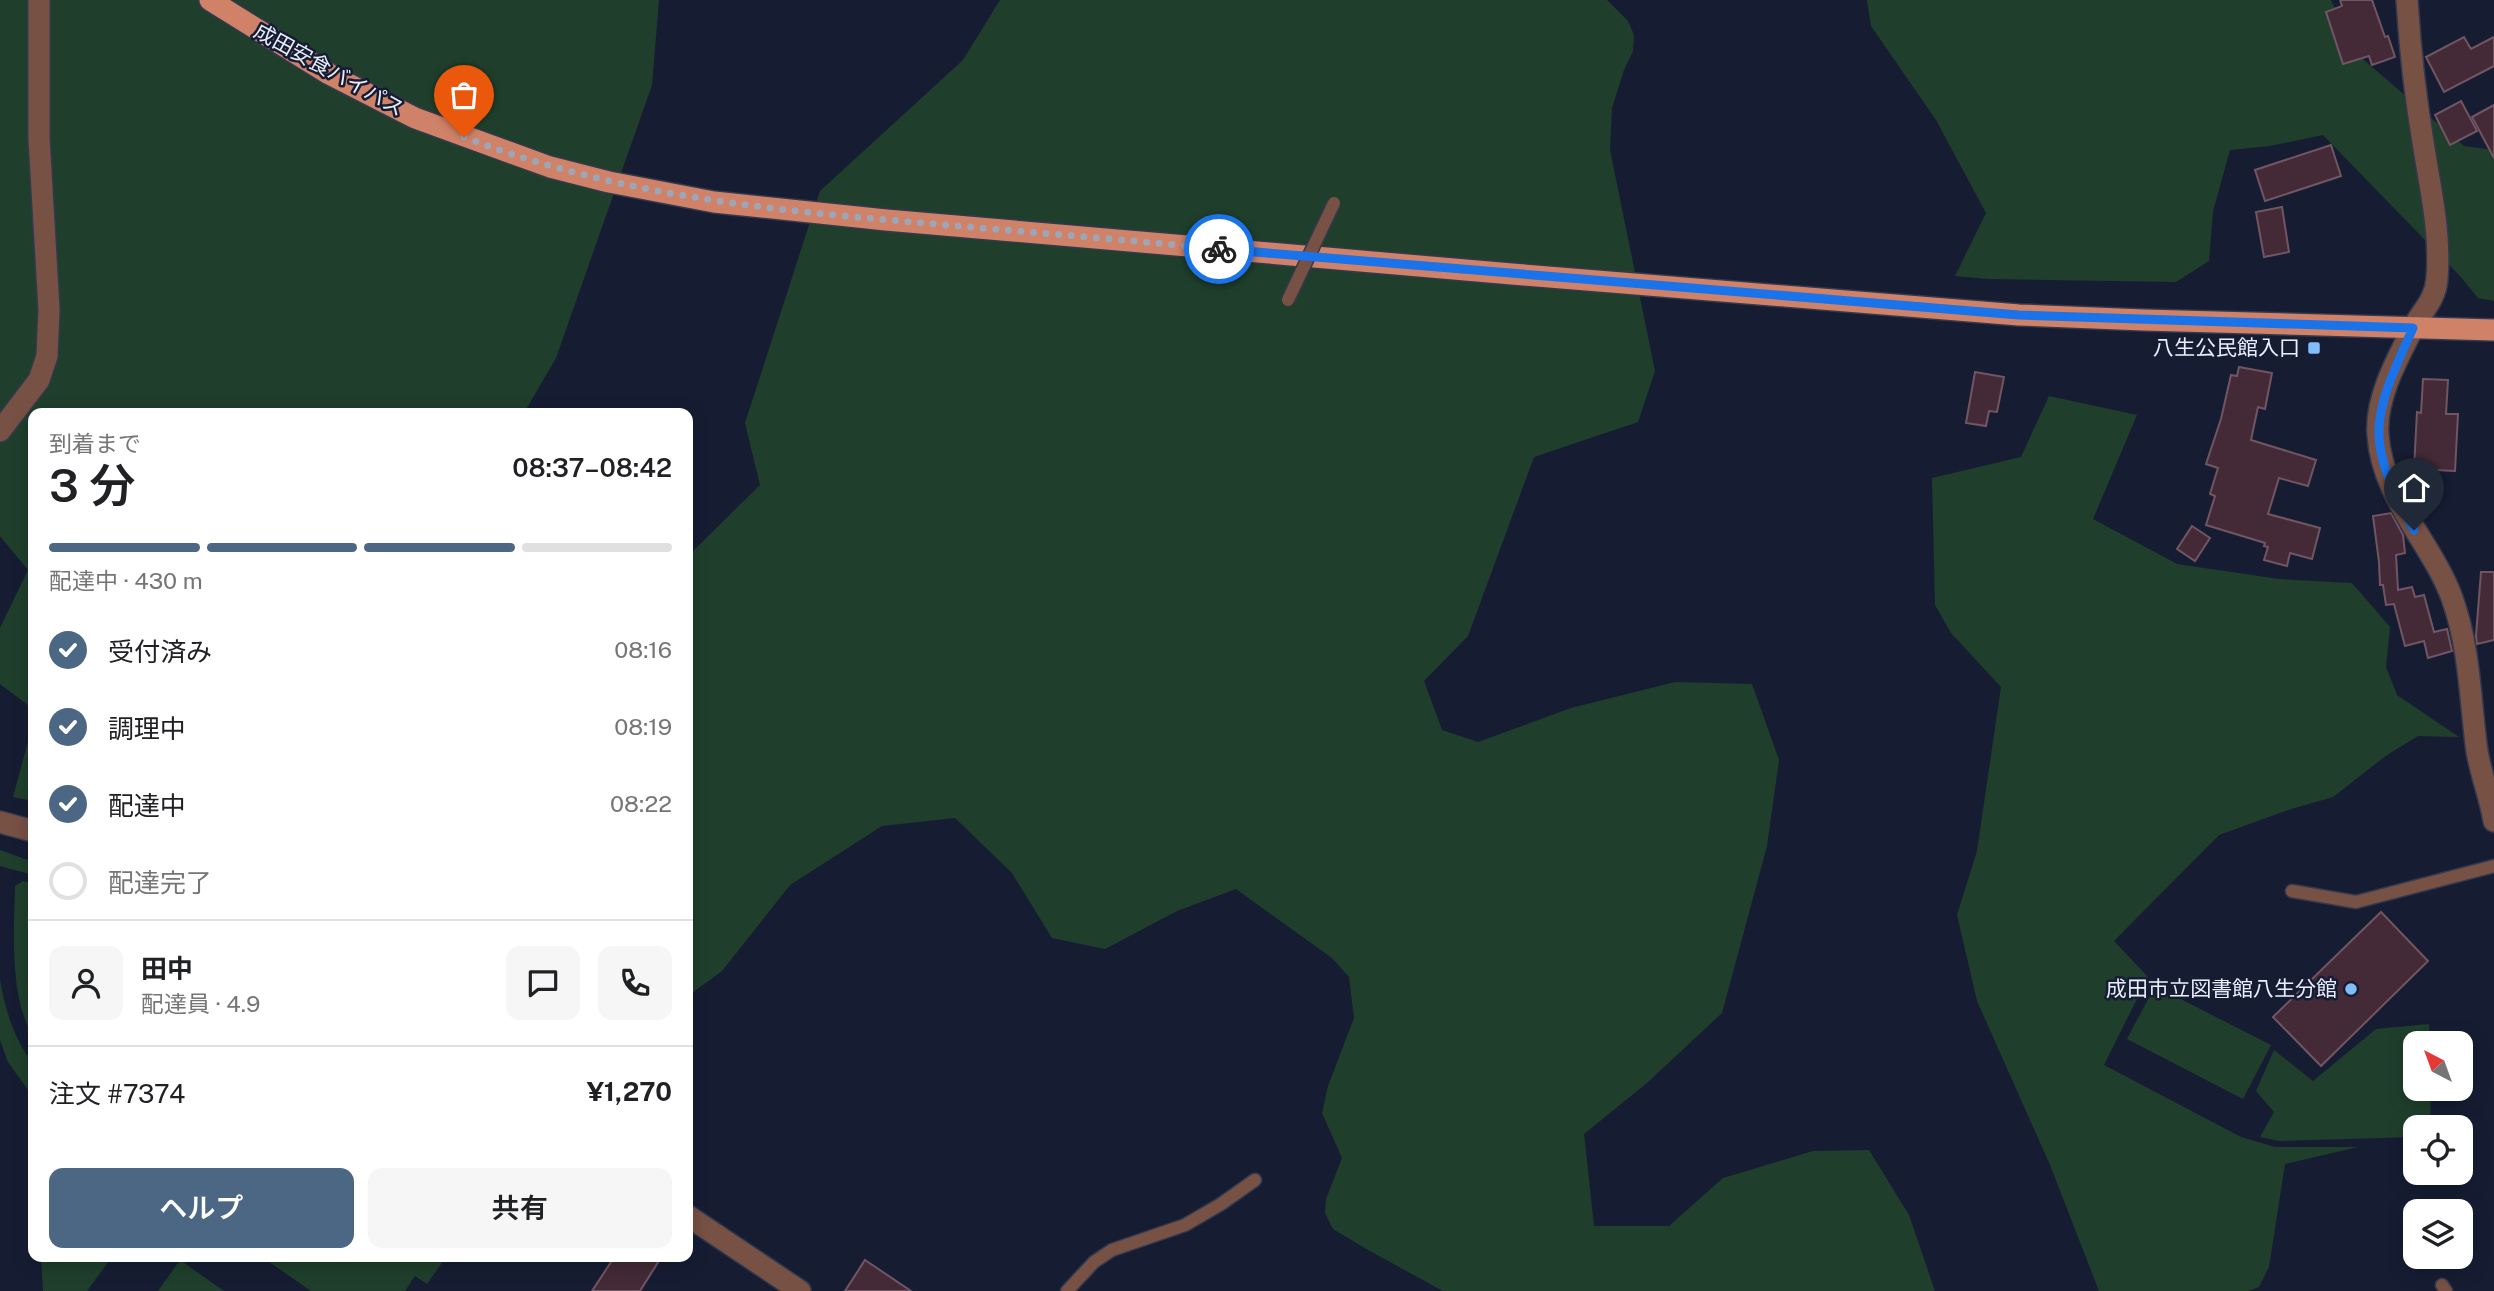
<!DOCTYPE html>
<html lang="ja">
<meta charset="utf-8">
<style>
:root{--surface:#fff;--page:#f6f6f6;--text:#202124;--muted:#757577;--line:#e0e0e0;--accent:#4c6784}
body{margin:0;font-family:"Public Sans","Noto Sans JP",sans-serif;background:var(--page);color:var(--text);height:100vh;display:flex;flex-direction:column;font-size:26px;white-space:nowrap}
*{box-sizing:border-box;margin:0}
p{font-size:23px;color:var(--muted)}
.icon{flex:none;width:38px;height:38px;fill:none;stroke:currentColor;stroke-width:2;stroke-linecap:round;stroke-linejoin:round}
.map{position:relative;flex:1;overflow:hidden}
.side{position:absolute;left:28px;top:408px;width:665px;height:854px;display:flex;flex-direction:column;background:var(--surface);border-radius:14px;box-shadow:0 4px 18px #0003}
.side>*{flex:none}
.needle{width:46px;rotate:319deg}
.tools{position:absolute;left:2403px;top:1031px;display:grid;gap:14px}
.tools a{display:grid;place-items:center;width:70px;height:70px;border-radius:14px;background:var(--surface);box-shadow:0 4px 18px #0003;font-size:35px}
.pin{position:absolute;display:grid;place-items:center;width:60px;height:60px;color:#fff;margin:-72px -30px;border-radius:50% 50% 50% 0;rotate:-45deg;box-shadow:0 0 7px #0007}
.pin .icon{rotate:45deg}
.courier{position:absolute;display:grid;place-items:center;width:70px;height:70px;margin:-35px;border:5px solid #1a73e8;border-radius:50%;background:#fff;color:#222;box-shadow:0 2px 9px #0007}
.headline em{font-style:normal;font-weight:600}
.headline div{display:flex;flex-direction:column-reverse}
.headline{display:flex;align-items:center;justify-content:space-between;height:119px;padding:0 21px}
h1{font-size:46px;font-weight:600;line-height:52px}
.bar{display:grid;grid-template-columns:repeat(4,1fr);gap:10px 7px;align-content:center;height:84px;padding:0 21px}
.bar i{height:9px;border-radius:5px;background:var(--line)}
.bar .selected{background:var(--accent)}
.bar p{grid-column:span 4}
.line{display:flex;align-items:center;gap:18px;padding:0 21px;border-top:2px solid var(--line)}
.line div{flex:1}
.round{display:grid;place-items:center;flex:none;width:74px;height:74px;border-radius:14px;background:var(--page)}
ol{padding:0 21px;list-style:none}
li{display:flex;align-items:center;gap:21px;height:77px}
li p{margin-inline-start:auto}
li .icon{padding:7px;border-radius:50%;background:var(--accent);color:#fff;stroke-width:4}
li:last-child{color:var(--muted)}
li i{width:38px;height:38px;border:4px solid var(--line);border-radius:50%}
.primary-button{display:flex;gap:14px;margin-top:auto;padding:14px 21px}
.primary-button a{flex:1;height:80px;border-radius:14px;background:var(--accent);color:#fff;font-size:28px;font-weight:600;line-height:80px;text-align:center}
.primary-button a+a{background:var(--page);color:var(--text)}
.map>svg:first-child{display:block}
.green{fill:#1f3f2c}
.building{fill:#432a36;stroke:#715562;stroke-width:2}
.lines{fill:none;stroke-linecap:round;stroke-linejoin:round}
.lane-casing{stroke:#333a4f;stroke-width:15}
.street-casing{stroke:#333a4f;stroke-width:24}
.primary-casing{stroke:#333a4f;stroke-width:24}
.lane{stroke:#775144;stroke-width:12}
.street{stroke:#775144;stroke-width:21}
.primary{stroke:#d08268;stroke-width:21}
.lane-bridge-casing{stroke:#333a4f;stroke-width:15;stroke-linecap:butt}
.lane-bridge{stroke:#775144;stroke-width:12}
.done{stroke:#9ea5b6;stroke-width:7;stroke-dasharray:0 12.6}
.route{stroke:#1a73e8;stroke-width:9}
.poi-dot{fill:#82bcfa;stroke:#161d33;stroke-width:2.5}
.labels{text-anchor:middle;stroke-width:5;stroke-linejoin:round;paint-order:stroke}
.street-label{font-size:21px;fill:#e8eefd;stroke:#161d33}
.poi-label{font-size:21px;fill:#e8eefd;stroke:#161d33;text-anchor:end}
</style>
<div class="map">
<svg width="2494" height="1291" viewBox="0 0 2494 1291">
<rect width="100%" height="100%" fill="#161d33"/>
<!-- green -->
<g class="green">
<polygon points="0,0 659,0 652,85 556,358 524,413 33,413 33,709 0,684 0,628 28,570 0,536"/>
<polygon points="1000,0 1607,0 1628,21 1634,35 1633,51 1624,70 1612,108 1610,150 1655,371 1638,422 1534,457 1468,636 1424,681 1442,730 1478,742 1571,708 1675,682 1752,684 1779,760 1767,846 1722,1013 1647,1083 1584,1134 1594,1226 1669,1226 1723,1178 1813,1151 1869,1150 1909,1215 1935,1291 1443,1291 1368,1250 1333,1229 1325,1213 1326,1199 1342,1158 1322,1113 1328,1086 1354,1018 1349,977 1332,958 1236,889 1177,911 1105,949 1052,938 1012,873 955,818 882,826 790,885 722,971 688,996 688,556 760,485 745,423 820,191 963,60"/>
<polygon points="1867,0 2331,0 2357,54 2464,146 2494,150 2494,301 2478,298 2459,275 2323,135 2270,146 2230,150 2213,211 2209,261 2176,282 1988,279 1955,276 1986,213 1936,120 1871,26"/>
<polygon points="2049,396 2137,415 2093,519 2177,564 2279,579 2352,583 2390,627 2386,667 2397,695 2459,737 2418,736 2387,755 2333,797 2291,809 2219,835 2114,941 2148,977 2104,1065 2241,1137 2275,1147 2358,1147 2285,1164 2269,1267 2259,1287 2248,1291 2099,1291 2050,1165 1977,1001 1957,915 1977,851 2001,687 1951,633 1935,605 1932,478 2021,457"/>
<polygon points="33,723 33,801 13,797"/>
<polygon points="0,850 33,862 33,875 0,866"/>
<path d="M 23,881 L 33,884 L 33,1036 C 9,997 14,930 15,886 Z"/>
<path d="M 0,979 C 4,1007 15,1042 33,1063 L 33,1097 L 8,1062 L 0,1040 Z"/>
<polygon points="2155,986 2271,1045 2243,1099 2127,1039"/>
<polygon points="2429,1024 2430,1043 2415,1043 2415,1088 2430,1089 2431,1127 2415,1127 2415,1137 2280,1141 2260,1137 2274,1112 2256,1091 2274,1050 2313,1081 2376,1029"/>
<polygon points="41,1257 41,1256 112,1257 87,1291 43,1291"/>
<polygon points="262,1257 446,1257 427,1284 415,1276 405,1291 311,1291"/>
<polygon points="180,1260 224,1291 158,1291"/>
</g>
<!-- building -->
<g class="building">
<polygon points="2340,0 2372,0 2385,37 2388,36 2395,57 2372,65 2369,56 2343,64 2326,12 2342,6"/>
<polygon points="2464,37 2471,49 2494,37 2494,66 2444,92 2426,57"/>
<polygon points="2461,101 2477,131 2450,145 2435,115"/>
<polygon points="2494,105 2494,158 2472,117"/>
<polygon points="2331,145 2341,176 2265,201 2255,170"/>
<polygon points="2282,207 2289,252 2264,257 2256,212"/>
<polygon points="2239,367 2272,373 2265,409 2258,407 2251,440 2316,460 2308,486 2279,478 2268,514 2320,528 2312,559 2290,553 2287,566 2264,560 2268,547 2264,546 2265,543 2206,525 2215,496 2210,494 2218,468 2206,464 2221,419 2231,375 2237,376"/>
<polygon points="1975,372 2004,377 1997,412 1989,411 1986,426 1966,423"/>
<polygon points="2423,379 2448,380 2446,414 2458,414 2455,471 2414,469 2417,412 2421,413"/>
<polygon points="2391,513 2403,535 2405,553 2396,555 2398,590 2412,587 2415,597 2424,595 2434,632 2447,629 2452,651 2428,658 2424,641 2405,646 2394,604 2386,605 2383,585 2380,585 2379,562 2373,516"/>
<polygon points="2192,526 2210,538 2195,561 2177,549"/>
<polygon points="2481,572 2494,572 2494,640 2477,644 2476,636"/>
<polygon points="2381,912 2428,961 2321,1066 2273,1017"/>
<polygon points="615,1256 662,1256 640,1291 592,1291"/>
<polygon points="865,1260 911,1291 845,1291"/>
</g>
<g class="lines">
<!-- lane casing -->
<g class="lane-casing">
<g id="lane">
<polyline points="2292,891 2356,902 2494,866"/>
<polyline points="2442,1285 2446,1291"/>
<polyline points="1067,1291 1094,1262 1112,1250 1185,1225 1221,1204 1255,1180"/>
</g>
</g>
<!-- street casing -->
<g class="street-casing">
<g id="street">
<path d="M 2407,0 C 2410,48 2415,95 2423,142 C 2430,188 2441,232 2437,279 C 2435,302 2421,311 2412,330 C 2396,361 2375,400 2378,435 C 2382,498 2432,543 2452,598 C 2469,645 2470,695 2476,744 C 2479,771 2490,795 2494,821"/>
<polyline points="0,431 39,380 47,356 49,309 39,138 39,0"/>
<polyline points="0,822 33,831"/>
<polyline points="688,1216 800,1291"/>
</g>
</g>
<!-- primary casing -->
<g class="primary-casing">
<polyline id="primary" points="210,0 329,74 415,118 550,167 609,182 714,202 886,220 1512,274 2019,315 2144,320 2494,330"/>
</g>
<!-- lane -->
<use href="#lane" class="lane"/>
<!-- street -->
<use href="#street" class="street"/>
<!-- primary -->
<use href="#primary" class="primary"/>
<!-- lane-bridge casing -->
<g class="lane-bridge-casing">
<polyline id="lane-bridge" points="1288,300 1334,203"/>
</g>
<!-- lane-bridge -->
<use href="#lane-bridge" class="lane-bridge"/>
</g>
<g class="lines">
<!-- done -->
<path class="done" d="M 464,137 C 608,193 759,209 912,222 C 1014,231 1117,239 1219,249"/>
<!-- route -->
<path class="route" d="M 1219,249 L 2019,315 L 2413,328 C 2371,420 2364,439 2414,530"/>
</g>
<!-- markers -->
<g class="poi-dot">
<rect x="2307" y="341" width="14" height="14" rx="3.5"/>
<circle cx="2351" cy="989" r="7"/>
</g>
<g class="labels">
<!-- street labels -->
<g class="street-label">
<text transform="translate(329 70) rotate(29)" y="7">成田安食バイパス</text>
</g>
<!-- poi labels -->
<g class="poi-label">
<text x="2300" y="355">八生公民館入口</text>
<text x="2337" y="996">成田市立図書館八生分館</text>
</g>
</g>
</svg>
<div class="tools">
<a><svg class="needle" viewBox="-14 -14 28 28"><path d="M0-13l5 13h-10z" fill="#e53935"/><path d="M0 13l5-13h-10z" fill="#757577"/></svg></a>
<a><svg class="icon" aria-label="locate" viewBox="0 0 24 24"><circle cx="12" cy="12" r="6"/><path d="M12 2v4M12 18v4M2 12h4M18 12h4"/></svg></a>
<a><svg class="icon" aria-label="layers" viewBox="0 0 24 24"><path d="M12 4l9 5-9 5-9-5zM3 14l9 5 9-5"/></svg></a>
</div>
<div class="pin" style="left:464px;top:137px;background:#ea580c"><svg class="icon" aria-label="bag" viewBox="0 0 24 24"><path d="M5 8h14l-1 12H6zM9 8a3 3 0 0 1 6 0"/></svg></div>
<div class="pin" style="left:2414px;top:530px;background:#1f2937"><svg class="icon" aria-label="home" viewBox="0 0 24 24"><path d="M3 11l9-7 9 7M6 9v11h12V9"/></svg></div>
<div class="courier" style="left:1219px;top:249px"><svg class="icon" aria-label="bike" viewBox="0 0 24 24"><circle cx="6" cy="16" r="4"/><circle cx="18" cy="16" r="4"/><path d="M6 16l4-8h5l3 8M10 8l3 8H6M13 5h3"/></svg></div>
<section class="side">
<div class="headline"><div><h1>3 分</h1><p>到着まで</p></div><em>08:37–08:42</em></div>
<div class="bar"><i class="selected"></i><i class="selected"></i><i class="selected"></i><i></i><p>配達中 · 430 m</p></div>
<ol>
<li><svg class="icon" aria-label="check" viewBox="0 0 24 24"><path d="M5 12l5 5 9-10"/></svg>受付済み<p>08:16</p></li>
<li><svg class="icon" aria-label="check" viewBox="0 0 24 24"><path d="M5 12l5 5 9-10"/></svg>調理中<p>08:19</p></li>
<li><svg class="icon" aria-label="check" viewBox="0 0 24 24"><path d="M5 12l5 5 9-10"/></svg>配達中<p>08:22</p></li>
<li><i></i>配達完了</li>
</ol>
<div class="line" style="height:126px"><a class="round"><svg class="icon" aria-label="person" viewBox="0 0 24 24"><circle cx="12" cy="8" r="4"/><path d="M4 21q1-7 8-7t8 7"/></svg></a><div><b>田中</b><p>配達員 · 4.9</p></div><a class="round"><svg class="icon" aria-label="chat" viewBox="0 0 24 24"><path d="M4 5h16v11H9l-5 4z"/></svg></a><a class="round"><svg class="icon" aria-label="phone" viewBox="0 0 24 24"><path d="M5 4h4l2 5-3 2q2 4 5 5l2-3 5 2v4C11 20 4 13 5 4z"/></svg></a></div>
<div class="line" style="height:91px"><div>注文 #7374</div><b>¥1,270</b></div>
<div class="primary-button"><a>ヘルプ</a><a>共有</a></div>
</section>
</div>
